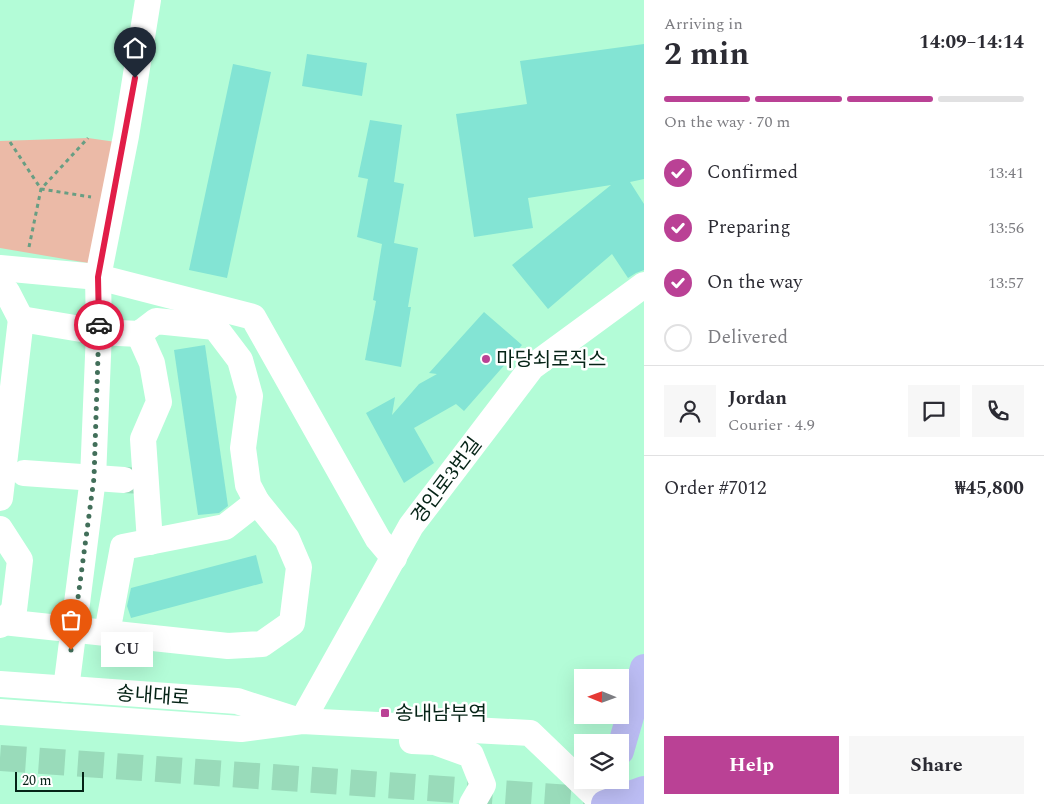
<!DOCTYPE html>
<meta charset="utf-8">
<style>
:root{--surface:#fff;--page:#f7f7f7;--text:#2b2b33;--muted:#7c7c81;--line:#e1e1e2;--accent:#ba4195}
body{margin:0;font-family:Spectral,"Noto Sans KR",serif;background:var(--page);color:var(--text);height:100vh;display:flex;flex-direction:column;font-size:19px;white-space:nowrap}
*{box-sizing:border-box;margin:0}
p{font-size:16px;color:var(--muted)}
.icon{flex:none;width:28px;height:28px;fill:none;stroke:currentColor;stroke-width:2;stroke-linecap:round;stroke-linejoin:round}
.map{position:relative;flex:1;overflow:hidden}
.details{display:flex;flex-direction:column;background:var(--surface);width:400px}
.details>*{flex:none}
.needle{width:32px;rotate:271deg}
.controls{position:absolute;left:574px;top:669px;display:grid;gap:10px}
.controls a{display:grid;place-items:center;width:55px;height:55px;border-radius:0px;background:var(--surface);box-shadow:0 5px 20px #0002;font-size:25px}
.scale{position:absolute;left:15px;bottom:12px;width:69px;box-sizing:border-box;padding-left:5px;border:2px solid #052316;border-top:0;font-size:14px;line-height:18px;white-space:nowrap;color:#052316;-webkit-text-stroke:4px #fff;paint-order:stroke}
.pin{position:absolute;display:grid;place-items:center;width:42px;height:42px;color:#fff;margin:-51px -21px;border-radius:50% 50% 50% 0;rotate:-45deg;box-shadow:0 0 5px #0007}
.pin .icon{rotate:45deg}
.courier{position:absolute;display:grid;place-items:center;width:50px;height:50px;margin:-25px;border:4px solid #e11d48;border-radius:50%;background:#fff;color:#222;box-shadow:0 1px 6px #0007}
.bubble{position:absolute;height:35px;border-radius:0px;background:var(--surface);box-shadow:0 5px 20px #0002;font-size:16px;font-weight:700;line-height:35px;text-align:center}
.headline em{font-style:normal;font-weight:700}
.headline div{display:flex;flex-direction:column-reverse}
.headline{display:flex;align-items:center;justify-content:space-between;height:85px;padding:0 20px}
h1{font-size:32px;font-weight:700;line-height:38px}
.bar{display:grid;grid-template-columns:repeat(4,1fr);gap:8px 5px;align-content:center;height:60px;padding:0 20px}
.bar i{height:6px;border-radius:4px;background:var(--line)}
.bar .current{background:var(--accent)}
.bar p{grid-column:span 4}
.line{display:flex;align-items:center;gap:12px;padding:0 20px;border-top:1px solid var(--line)}
.line div{flex:1}
.round{display:grid;place-items:center;flex:none;width:52px;height:52px;border-radius:0px;background:var(--page)}
ol{padding:0 20px;list-style:none}
li{display:flex;align-items:center;gap:15px;height:55px}
li p{margin-inline-start:auto}
li .icon{padding:5px;border-radius:50%;background:var(--accent);color:#fff;stroke-width:4}
li:last-child{color:var(--muted)}
li i{width:28px;height:28px;border:2px solid var(--line);border-radius:50%}
.primary-button{display:flex;gap:10px;margin-top:auto;padding:10px 20px}
.primary-button a{flex:1;height:58px;border-radius:0px;background:var(--accent);color:#fff;font-size:20px;font-weight:700;line-height:58px;text-align:center}
.primary-button a+a{background:var(--page);color:var(--text)}
main{display:flex;flex:1;min-height:0}
.map>svg:first-child{display:block}
.green{fill:#ebbaa7}
.building{fill:#83e4d4}
.lines{fill:none;stroke-linecap:round;stroke-linejoin:round}
.minor-tunnel{stroke:#99dbba;stroke-width:26;stroke-dasharray:26 13;stroke-linecap:butt}
.path{stroke:#689e83;stroke-width:3;stroke-dasharray:4 4;stroke-linecap:butt}
.minor{stroke:#fff;stroke-width:26}
.major{stroke:#bcbdf4;stroke-width:28}
.done{stroke:#426f5a;stroke-width:5;stroke-dasharray:0 9}
.route{stroke:#e11d48;stroke-width:6}
.poi-dot{fill:#ba4195;stroke:#fff;stroke-width:2}
.labels{text-anchor:middle;stroke-width:5;stroke-linejoin:round;paint-order:stroke}
.poi-label{font-size:20px;fill:#052316;stroke:#fff;text-anchor:start}
.street-label{font-size:20px;fill:#052316;stroke:#fff}
</style>
<main>
<div class="map">
<svg width="644" height="804" viewBox="0 0 644 804">
<rect width="100%" height="100%" fill="#b3fcd7"/>
<!-- green -->
<polygon class="green" points="88,138 116,142 94,264 0,248 0,141"/>
<!-- building -->
<g class="building">
<polygon points="644,44 644,179 630,182 644,204 644,270 636,273 628,278 612,254 548,309 512,265 611,185 528,198 533,228 474,237 456,114 527,104 520,61"/>
<polygon points="307,54 367,63 362,96 302,86"/>
<polygon points="233,64 271,72 227,278 189,270"/>
<polygon points="370,120 402,125 394,182 404,184 394,243 418,248 408,307 411,307 401,367 365,360 376,301 373,300 382,244 357,237 368,179 358,177"/>
<polygon points="484,312 522,345 464,411 456,404 414,428 434,463 404,483 366,413 395,397 392,415 419,384 437,374 429,373"/>
<polygon points="205,345 228,506 219,513 198,515 174,350"/>
<polygon points="256,555 263,583 131,618 127,606 131,588"/>
</g>
<g class="lines">
<!-- minor-tunnel -->
<g class="minor-tunnel">
<polyline points="124,480 162,482"/>
<polyline points="0,758 585,799 607,804"/>
</g>
<!-- path -->
<g class="path">
<polyline points="10,142 41,189 91,197"/>
<polyline points="29,247 41,189 88,138"/>
</g>
<!-- minor -->
<g class="minor">
<polyline points="0,268 98,277 253,317 378,539 394,558"/>
<polyline points="0,292 7,292 21,319"/>
<polyline points="139,334 152,363 159,402 143,439 150,542"/>
<polyline points="24,473 124,480"/>
<polyline points="0,498 21,319 99,332 139,334 156,321 215,327 240,360 250,396 243,448 248,485 257,502 287,539 299,567 292,623 262,644 228,646 3,622"/>
<polyline points="0,529 20,560 14,610 0,625"/>
<polyline points="107,633 123,547 225,527 257,502"/>
<polyline points="0,684 237,701 293,719"/>
<polyline points="66,689 93,478 99,332 98,277 126,136 148,0"/>
<polyline points="0,712 241,729 302,721 530,733 604,804"/>
<polyline points="302,721 411,526 532,367 644,285"/>
<polyline points="412,741 435,742 471,755 483,785 472,804"/>
</g>
<!-- major -->
<g class="major">
<polyline points="620,751 644,668"/>
<polyline points="605,804 644,790"/>
</g>
</g>
<g class="lines">
<!-- done -->
<polyline class="done" points="71,650 94,478 99,325"/>
<!-- route -->
<polyline class="route" points="99,325 98,277 135,78"/>
</g>
<!-- markers -->
<g class="poi-dot">
<circle cx="486" cy="359" r="5"/>
<rect x="380" y="708" width="10" height="10" rx="2.5"/>
</g>
<g class="labels">
<!-- poi labels -->
<g class="poi-label">
<text x="496" y="366">마당쇠로직스</text>
<text x="395" y="720">송내남부역</text>
</g>
<!-- street labels -->
<g class="street-label">
<text transform="translate(446 480) rotate(-53)" y="7">경인로3번길</text>
<text transform="translate(153 695) rotate(4)" y="7">송내대로</text>
</g>
</g>
</svg>
<div class="controls">
<a><svg class="needle" viewBox="-14 -14 28 28"><path d="M0-13l5 13h-10z" fill="#e53935"/><path d="M0 13l5-13h-10z" fill="#7c7c81"/></svg></a>
<a><svg class="icon" aria-label="layers" viewBox="0 0 24 24"><path d="M12 4l9 5-9 5-9-5zM3 14l9 5 9-5"/></svg></a>
</div>
<div class="scale">20 m</div>
<div class="pin" style="left:71px;top:650px;background:#ea580c"><svg class="icon" aria-label="bag" viewBox="0 0 24 24"><path d="M5 8h14l-1 12H6zM9 8a3 3 0 0 1 6 0"/></svg></div>
<div class="pin" style="left:135px;top:78px;background:#1f2937"><svg class="icon" aria-label="home" viewBox="0 0 24 24"><path d="M3 11l9-7 9 7M6 9v11h12V9"/></svg></div>
<div class="courier" style="left:99px;top:325px"><svg class="icon" aria-label="car" viewBox="0 0 24 24"><path d="M5 17H2v-5l4-1 3-4h7l3 4 3 1v5h-3M9 17h6M6 11h13"/><circle cx="7" cy="17" r="2"/><circle cx="17" cy="17" r="2"/></svg></div>
<div class="bubble" style="left:101px;top:632px;width:52px">CU</div>
</div>
<section class="details">
<div class="headline"><div><h1>2 min</h1><p>Arriving in</p></div><em>14:09–14:14</em></div>
<div class="bar"><i class="current"></i><i class="current"></i><i class="current"></i><i></i><p>On the way · 70 m</p></div>
<ol>
<li><svg class="icon" aria-label="check" viewBox="0 0 24 24"><path d="M5 12l5 5 9-10"/></svg>Confirmed<p>13:41</p></li>
<li><svg class="icon" aria-label="check" viewBox="0 0 24 24"><path d="M5 12l5 5 9-10"/></svg>Preparing<p>13:56</p></li>
<li><svg class="icon" aria-label="check" viewBox="0 0 24 24"><path d="M5 12l5 5 9-10"/></svg>On the way<p>13:57</p></li>
<li><i></i>Delivered</li>
</ol>
<div class="line" style="height:90px"><a class="round"><svg class="icon" aria-label="person" viewBox="0 0 24 24"><circle cx="12" cy="8" r="4"/><path d="M4 21q1-7 8-7t8 7"/></svg></a><div><b>Jordan</b><p>Courier · 4.9</p></div><a class="round"><svg class="icon" aria-label="chat" viewBox="0 0 24 24"><path d="M4 5h16v11H9l-5 4z"/></svg></a><a class="round"><svg class="icon" aria-label="phone" viewBox="0 0 24 24"><path d="M5 4h4l2 5-3 2q2 4 5 5l2-3 5 2v4C11 20 4 13 5 4z"/></svg></a></div>
<div class="line" style="height:65px"><div>Order #7012</div><b>₩45,800</b></div>
<div class="primary-button"><a>Help</a><a>Share</a></div>
</section>
</main>
